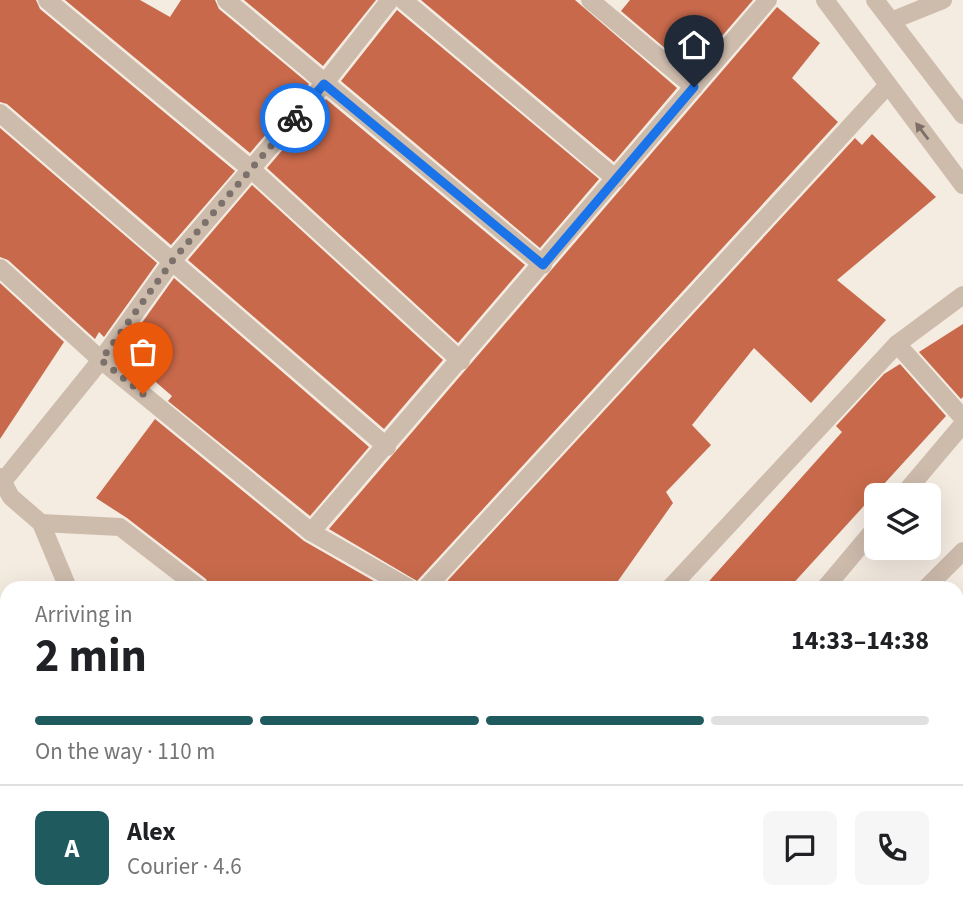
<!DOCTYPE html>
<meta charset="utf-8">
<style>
:root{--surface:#fff;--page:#f6f6f6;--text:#202124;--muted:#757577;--line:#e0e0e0;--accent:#1f5a5e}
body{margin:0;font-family:"Source Sans 3",sans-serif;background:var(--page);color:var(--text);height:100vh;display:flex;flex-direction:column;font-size:26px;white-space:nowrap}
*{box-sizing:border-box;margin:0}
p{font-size:23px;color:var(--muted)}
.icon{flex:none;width:38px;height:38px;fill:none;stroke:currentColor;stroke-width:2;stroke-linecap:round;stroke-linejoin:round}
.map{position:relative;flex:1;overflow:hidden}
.side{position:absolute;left:0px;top:581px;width:964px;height:343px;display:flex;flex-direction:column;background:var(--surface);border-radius:21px 21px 0 0;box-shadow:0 7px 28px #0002}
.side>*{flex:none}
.controls{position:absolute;left:864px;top:483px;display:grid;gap:14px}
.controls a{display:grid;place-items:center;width:77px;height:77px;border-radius:10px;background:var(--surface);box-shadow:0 7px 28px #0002;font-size:35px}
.pin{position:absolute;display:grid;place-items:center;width:60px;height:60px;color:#fff;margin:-72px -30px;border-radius:50% 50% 50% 0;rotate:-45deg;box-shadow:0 0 7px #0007}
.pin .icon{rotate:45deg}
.courier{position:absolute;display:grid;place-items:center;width:70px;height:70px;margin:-35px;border:5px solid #1a73e8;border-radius:50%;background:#fff;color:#222;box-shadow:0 2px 9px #0007}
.summary em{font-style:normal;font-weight:700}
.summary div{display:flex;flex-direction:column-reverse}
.summary{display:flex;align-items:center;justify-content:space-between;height:119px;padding:0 35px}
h1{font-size:46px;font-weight:700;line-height:52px}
.bar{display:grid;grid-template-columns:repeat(4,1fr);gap:10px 7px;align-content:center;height:84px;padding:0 35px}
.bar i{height:9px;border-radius:5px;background:var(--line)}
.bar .on{background:var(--accent)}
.bar p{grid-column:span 4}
.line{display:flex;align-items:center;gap:18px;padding:0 35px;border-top:2px solid var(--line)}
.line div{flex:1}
.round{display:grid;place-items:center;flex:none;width:74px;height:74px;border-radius:10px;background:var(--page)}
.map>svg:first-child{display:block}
.building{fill:#c8694b}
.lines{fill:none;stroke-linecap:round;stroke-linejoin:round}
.minor{stroke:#cdbbac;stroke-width:18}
.tertiary{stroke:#cdbbac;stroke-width:18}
.oneway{fill:#7d6f65}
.done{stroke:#7c716b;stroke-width:7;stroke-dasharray:0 12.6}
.route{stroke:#1a73e8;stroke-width:9}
</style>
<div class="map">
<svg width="963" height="924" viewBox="0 0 963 924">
<rect width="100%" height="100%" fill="#f4ebe1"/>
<!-- building -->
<g class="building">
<polygon points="0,0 36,0 40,9 235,171 171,245 7,104 0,102"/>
<polygon points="65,0 140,0 170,17 181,0 215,0 219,9 309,84 250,153"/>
<polygon points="244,0 376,0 323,66"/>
<polygon points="421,0 575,0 677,88 614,162"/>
<polygon points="630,0 753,0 692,71 621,11"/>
<polygon points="777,7 820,43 792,78 838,122 417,581 329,529"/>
<polygon points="397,10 599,179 540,248 341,81"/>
<polygon points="326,99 525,265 458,343 267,168"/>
<polygon points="0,128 157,263 104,337 99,332 95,339 8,260 0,257"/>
<polygon points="872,134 936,197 837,280 886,320 811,403 754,348 692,425 711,445 666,492 673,503 613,588 441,588 855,138 862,145"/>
<polygon points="252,185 443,360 384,429 188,260"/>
<polygon points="174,278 369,447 310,516 168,401 172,396 121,352"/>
<polygon points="0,283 64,342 0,439"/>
<polygon points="963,324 963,397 961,399 919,352"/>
<polygon points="900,364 946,416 789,588 703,588 842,432 836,426 884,374"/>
<polygon points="155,419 304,541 386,588 210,588 206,579 127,518 96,498"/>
</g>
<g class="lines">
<!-- minor -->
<g class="minor">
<polyline points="47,0 252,170 461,361"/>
<polyline points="226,0 543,265"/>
<polyline points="403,0 616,179"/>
<polyline points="590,0 694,87"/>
<polyline points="891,21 943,0"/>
<polyline points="0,113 387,447"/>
<polyline points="0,268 101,360 311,532 409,588"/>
<polyline points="897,344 963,418"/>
<polyline points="0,477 11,497 41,523 68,588"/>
<polyline points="4,480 101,360 173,260 324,84 390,0"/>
<polyline points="903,495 963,424"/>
<polyline points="41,523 120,527 199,588"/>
<polyline points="311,532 768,0"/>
<polyline points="426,588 888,85"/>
<polyline points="670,588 897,344 963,295"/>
<polyline points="825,588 877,526"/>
<polyline points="926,588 963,551"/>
<polyline points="957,818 963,816"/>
<polyline points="957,854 963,868"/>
<polyline points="271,917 274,924"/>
<polyline points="362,917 365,924"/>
<polyline points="451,917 455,924"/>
<polyline points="552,917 555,924"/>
<polyline points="882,917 885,924"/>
<polyline points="198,924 214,917"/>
<polyline points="645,924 660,917"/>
</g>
<!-- tertiary -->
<g class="tertiary">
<polyline points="825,0 963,185"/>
<polyline points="875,0 963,115"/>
</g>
</g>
<!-- one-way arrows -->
<defs><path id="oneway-solid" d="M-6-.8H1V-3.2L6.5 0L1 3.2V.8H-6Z" transform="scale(1.75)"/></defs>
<use class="oneway" href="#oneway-solid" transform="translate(922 131) rotate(-127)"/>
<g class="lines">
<!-- done -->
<polyline class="done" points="143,394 101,360 173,260 295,118"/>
<!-- route -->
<polyline class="route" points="295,118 324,84 543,265 694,87"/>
</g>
</svg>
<div class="controls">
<a><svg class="icon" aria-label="layers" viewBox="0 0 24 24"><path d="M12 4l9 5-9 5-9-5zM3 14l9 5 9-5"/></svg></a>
</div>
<div class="pin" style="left:143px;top:394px;background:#ea580c"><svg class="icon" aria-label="bag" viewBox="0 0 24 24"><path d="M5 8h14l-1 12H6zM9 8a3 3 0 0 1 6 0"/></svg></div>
<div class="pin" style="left:694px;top:87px;background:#1f2937"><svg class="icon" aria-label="home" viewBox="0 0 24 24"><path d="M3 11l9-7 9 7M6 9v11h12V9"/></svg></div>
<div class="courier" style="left:295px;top:118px"><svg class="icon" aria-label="bike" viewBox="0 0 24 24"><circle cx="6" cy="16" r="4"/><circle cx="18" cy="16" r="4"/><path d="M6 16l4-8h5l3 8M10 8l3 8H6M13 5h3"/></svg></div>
<section class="side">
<div class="summary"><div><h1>2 min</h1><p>Arriving in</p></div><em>14:33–14:38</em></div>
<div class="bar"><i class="on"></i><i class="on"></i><i class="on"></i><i></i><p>On the way · 110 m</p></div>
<div class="line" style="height:126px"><b class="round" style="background:var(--accent);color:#fff">A</b><div><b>Alex</b><p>Courier · 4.6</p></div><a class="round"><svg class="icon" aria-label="chat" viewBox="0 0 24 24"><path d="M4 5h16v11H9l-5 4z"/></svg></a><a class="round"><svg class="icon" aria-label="phone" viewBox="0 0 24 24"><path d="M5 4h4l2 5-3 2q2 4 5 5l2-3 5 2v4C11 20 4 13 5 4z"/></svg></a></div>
</section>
</div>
